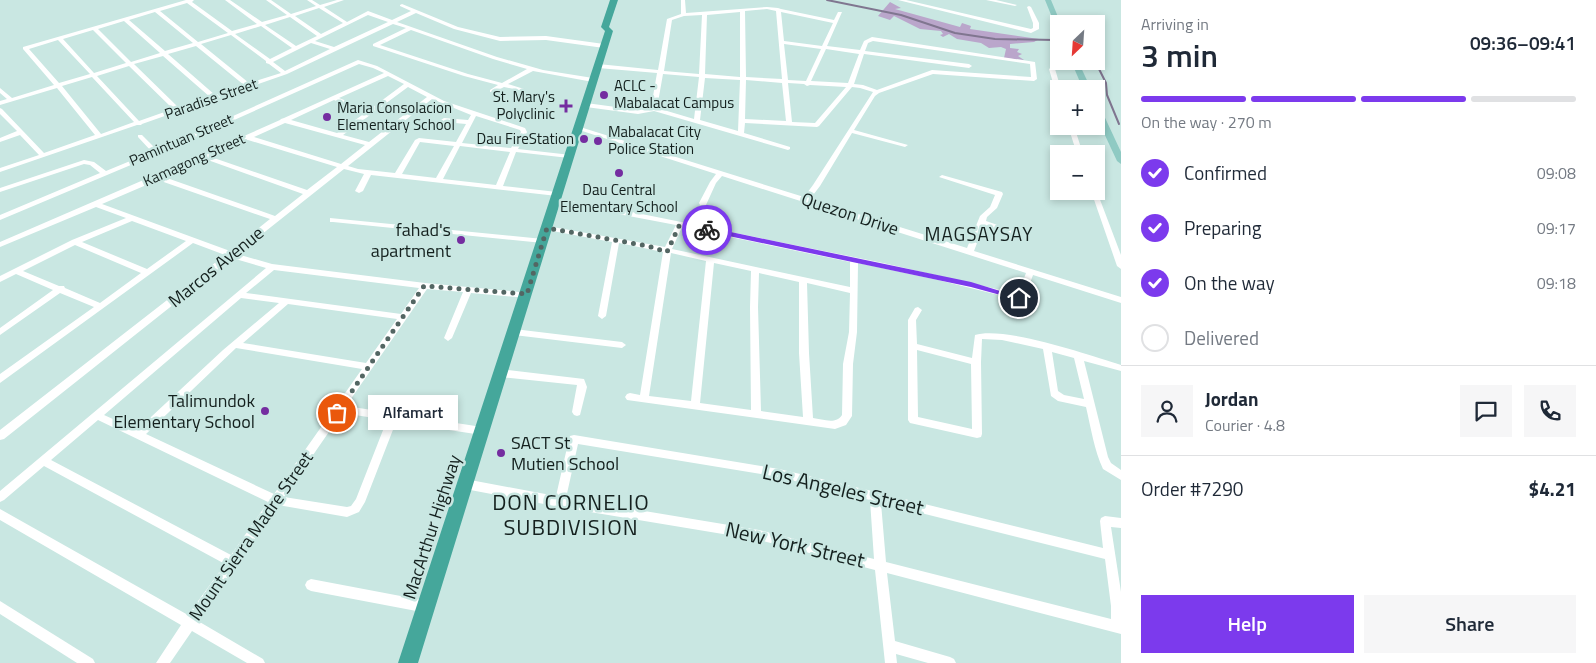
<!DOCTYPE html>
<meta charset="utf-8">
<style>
:root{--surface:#fff;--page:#f6f6f7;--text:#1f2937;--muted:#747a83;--line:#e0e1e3;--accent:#7c3aed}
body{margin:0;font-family:"Titillium Web",sans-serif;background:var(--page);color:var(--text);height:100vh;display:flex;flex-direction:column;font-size:19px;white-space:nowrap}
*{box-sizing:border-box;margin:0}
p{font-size:16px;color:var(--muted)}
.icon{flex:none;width:28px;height:28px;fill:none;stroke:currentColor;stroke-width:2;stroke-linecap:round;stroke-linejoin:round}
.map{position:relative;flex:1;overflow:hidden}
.sheet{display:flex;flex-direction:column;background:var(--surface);width:475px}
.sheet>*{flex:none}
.needle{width:32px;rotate:205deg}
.fabs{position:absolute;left:1050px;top:15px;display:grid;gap:10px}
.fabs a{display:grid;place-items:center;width:55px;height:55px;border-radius:0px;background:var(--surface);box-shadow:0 2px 8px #0003;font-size:25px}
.pin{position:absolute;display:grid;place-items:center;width:42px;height:42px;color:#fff;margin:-21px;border:2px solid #fff;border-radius:50%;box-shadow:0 1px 5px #0007}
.courier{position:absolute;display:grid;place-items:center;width:50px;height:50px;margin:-25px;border:4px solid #7c3aed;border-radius:50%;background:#fff;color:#222;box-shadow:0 1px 6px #0007}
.bubble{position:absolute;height:35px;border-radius:0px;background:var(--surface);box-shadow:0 2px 8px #0003;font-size:16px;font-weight:600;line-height:35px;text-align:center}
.head em{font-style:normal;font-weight:600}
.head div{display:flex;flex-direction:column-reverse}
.head{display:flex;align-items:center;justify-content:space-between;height:85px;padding:0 20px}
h1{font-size:32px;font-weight:600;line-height:38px}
.bar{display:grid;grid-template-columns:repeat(4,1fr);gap:8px 5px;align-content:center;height:60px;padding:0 20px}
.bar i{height:6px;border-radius:4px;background:var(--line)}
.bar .current{background:var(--accent)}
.bar p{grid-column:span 4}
.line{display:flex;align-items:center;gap:12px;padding:0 20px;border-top:1px solid var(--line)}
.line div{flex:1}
.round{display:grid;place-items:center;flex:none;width:52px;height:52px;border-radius:0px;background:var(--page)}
ol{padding:0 20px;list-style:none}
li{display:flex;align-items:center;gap:15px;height:55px}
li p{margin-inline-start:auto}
li .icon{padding:5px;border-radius:50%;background:var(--accent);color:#fff;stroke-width:4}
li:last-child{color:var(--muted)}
li i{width:28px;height:28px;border:2px solid var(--line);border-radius:50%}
.button{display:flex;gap:10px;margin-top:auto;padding:10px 20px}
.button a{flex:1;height:58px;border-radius:0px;background:var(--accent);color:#fff;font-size:20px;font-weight:600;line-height:58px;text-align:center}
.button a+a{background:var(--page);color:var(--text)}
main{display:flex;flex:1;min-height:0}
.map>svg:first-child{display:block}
.forest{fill:#baa6cb}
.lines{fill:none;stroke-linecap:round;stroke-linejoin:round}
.stream{stroke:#807690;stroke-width:2}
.minor{fill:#fff;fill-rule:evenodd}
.major{fill:#8fcac3;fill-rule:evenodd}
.highway{fill:#45a79b;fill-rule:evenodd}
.route{fill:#7c3aed}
.done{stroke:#536663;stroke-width:5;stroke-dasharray:0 9}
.poi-dot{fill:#742da0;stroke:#c9e7e2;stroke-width:2}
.labels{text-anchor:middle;stroke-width:5;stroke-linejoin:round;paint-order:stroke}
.far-poi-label{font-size:15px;fill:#14201e;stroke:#c9e7e2;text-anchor:start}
.far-street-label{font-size:15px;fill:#14201e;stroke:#c9e7e2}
.street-label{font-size:18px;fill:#14201e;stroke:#c9e7e2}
.poi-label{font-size:18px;fill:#14201e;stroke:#c9e7e2;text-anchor:end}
.neighbourhood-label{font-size:19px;letter-spacing:1px;fill:#14201e;stroke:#c9e7e2}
.near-street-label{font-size:21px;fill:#14201e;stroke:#c9e7e2}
.near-neighbourhood-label{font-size:22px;letter-spacing:1px;fill:#14201e;stroke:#c9e7e2}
</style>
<main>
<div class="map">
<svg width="1121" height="663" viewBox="0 0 1121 663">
<rect width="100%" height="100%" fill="#c9e7e2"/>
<!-- forest -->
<polygon class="forest" points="890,2 901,8 895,9 960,27 962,23 971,26 970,29 1039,39 1034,42 1010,44 1010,48 1019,49 1017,52 1022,54 1018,56 1024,60 1004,58 1006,49 1001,47 989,48 981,43 957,39 949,34 943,37 940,35 943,34 941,31 920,29 894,16 890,20 878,16"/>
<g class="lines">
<!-- stream -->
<g class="stream">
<polyline points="827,0 901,15 955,33 995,39 1055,40"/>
<polyline points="1095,61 1106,83 1107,95 1119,124"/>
</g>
<!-- minor -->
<g class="minor">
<path d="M 186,0 L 194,0 L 192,2 L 232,31 L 257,24 L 225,0 L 230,0 L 262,22 L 287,15 L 266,0 L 271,0 L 291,14 L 316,6 L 307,0 L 312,0 L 320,5 L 337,0 L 344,0 L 324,7 L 347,22 L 368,11 L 392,20 L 411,11 L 400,6 L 400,5 L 402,4 L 458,27 L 500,37 L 546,36 L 604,44 L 607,46 L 604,48 L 546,40 L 500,41 L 454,29 L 416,13 L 397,22 L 497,57 L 543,70 L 593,78 L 596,80 L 593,82 L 533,71 L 508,84 L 524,89 L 524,91 L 504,87 L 494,92 L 490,92 L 490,90 L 498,85 L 464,76 L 373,46 L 373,44 L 406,28 L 393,24 L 287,74 L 218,98 L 217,99 L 181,111 L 180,112 L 176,112 L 142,124 L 141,125 L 137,125 L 0,172 L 0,168 L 39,155 L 20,135 L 0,142 L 0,138 L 17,131 L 0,114 L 0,108 L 2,109 L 44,153 L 95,135 L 57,88 L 0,105 L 0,101 L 7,99 L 0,93 L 0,88 L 12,98 L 54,85 L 23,49 L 23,47 ZM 187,3 L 228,33 L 198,42 L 160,11 ZM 319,8 L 343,23 L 321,34 L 295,16 ZM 155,12 L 193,43 L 165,51 L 129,20 ZM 368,15 L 388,22 L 334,47 L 315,41 ZM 290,17 L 317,36 L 296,46 L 265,25 ZM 124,21 L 160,53 L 131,62 L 98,29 ZM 261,26 L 292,48 L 270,59 L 235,34 ZM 93,30 L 126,63 L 94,73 L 63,39 ZM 411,30 L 493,59 L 527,69 L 502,83 L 468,74 L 380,45 ZM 231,35 L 266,61 L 266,63 L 269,64 L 281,73 L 249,83 L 201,44 ZM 58,40 L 90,74 L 59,83 L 29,49 ZM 311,43 L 330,49 L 285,71 L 273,62 ZM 196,46 L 244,85 L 215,95 L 168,54 ZM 163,56 L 210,97 L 178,107 L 134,64 ZM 129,66 L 173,109 L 139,121 L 97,76 ZM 92,77 L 134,122 L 101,134 L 62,86 Z"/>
<path d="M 681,0 L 685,0 L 686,13 L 767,7 L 778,8 L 781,9 L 834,20 L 838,12 L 842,12 L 827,46 L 860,50 L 864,41 L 872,37 L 1035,62 L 1037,79 L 1034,81 L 933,74 L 879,93 L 875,96 L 854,130 L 908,145 L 905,147 L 852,133 L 820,186 L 810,199 L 967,248 L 980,216 L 990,207 L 995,195 L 939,177 L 942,175 L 1002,192 L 1003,194 L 997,208 L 987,217 L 986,221 L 1012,230 L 1013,232 L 1009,234 L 984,225 L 974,251 L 1121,297 L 1121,303 L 1033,275 L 1025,297 L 1024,299 L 1019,300 L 938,280 L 858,263 L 857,332 L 853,364 L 852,416 L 846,425 L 835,429 L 627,400 L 625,397 L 627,394 L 630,393 L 640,395 L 663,252 L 619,243 L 606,316 L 602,319 L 598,316 L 612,242 L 547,230 L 543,228 L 547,226 L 665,247 L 676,225 L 555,202 L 552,202 L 552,198 L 617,209 L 883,263 L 1018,294 L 1026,273 L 722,176 L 716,183 L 706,205 L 700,205 L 699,203 L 710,182 L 716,174 L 576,129 L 576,127 L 580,127 L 804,197 L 813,185 L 873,92 L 860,88 L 852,87 L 819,126 L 817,127 L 745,123 L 744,133 L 790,147 L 790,149 L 788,150 L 654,111 L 638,114 L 586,107 L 583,105 L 586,103 L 638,110 L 651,108 L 657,73 L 598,68 L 595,66 L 598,64 L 658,70 L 667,19 L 681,14 ZM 767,9 L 776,11 L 782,79 L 746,77 L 745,11 ZM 740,12 L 740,77 L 705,74 L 707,15 ZM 781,12 L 833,23 L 822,46 L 784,41 ZM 702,15 L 699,74 L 664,71 L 672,20 L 684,16 ZM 873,41 L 1030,64 L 1031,77 L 932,70 L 877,90 L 863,85 L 854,84 L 864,54 L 969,68 L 972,66 L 969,64 L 865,51 L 868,43 ZM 784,44 L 821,49 L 806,81 L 788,80 ZM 826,49 L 859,54 L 848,83 L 811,81 ZM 663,74 L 699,77 L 694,119 L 657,108 ZM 705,78 L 740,80 L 738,131 L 700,120 ZM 746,80 L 782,83 L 786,121 L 745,119 ZM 788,83 L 804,84 L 807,86 L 810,85 L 846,87 L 815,123 L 792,122 ZM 682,227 L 850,262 L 850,287 L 672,249 ZM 671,253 L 706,261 L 691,401 L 649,396 ZM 714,263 L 751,271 L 750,307 L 751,410 L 700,403 ZM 759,273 L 799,282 L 799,353 L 803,417 L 761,411 L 758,307 ZM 807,283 L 850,293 L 849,332 L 843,364 L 842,415 C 836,425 822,419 813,418 L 809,353 Z"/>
<polygon points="898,0 906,0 1031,29 1033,28 1033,23 1027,7 1029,6 1031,7 1039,23 1039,29 1031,33"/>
<polygon points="986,0 996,0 1017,5 1015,6"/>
<path d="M 358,60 L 377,66 L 444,101 L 525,128 L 527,132 L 518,149 L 571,155 L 571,157 L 569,158 L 516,152 L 503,186 L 557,192 L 561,194 L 557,196 L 371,175 L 363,191 L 359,193 L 355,191 L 364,174 L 344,169 L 237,254 L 272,264 L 425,283 L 530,293 L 531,295 L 530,297 L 527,298 L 471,293 L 452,338 L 448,341 L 444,338 L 463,292 L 427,289 L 346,406 L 482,427 L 486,428 L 487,431 L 486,434 L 482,435 L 396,422 L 365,502 L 359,512 L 347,517 L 278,505 L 198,621 L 263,659 L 265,663 L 247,663 L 192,631 L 170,663 L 156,663 L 181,625 L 0,520 L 0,509 L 188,615 L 225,564 L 44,466 L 4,500 L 0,502 L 0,491 L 266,268 L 232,258 L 4,439 L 0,440 L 0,430 L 225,255 L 193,243 L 0,383 L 0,374 L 94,307 L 60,293 L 0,335 L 0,328 L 53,290 L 16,274 L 0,282 L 0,276 L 72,240 L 126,218 L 96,207 L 0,247 L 0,242 L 243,137 L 244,136 L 280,120 L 281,119 L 284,118 L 384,73 L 373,68 L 359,64 L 176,146 L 0,220 L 0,215 L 100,173 L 90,165 L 84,164 L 0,192 L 0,188 L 84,160 L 94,162 L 106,171 L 152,152 L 138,137 L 138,135 L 142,135 L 157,150 ZM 388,76 L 404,84 L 369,110 L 339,98 ZM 408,87 L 427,97 L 369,142 L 343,135 ZM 432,99 L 471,115 L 468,120 L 444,118 L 441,120 L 444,122 L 466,124 L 456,142 L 419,138 L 415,140 L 395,173 L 358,169 L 348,166 ZM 334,100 L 365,113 L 337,133 L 291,120 ZM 476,116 L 520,130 L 521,132 L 511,148 L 462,143 ZM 285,123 L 365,145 L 341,164 L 254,137 ZM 248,140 L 337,167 L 307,190 L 211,157 ZM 420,142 L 454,146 L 436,178 L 402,174 ZM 460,146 L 510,152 L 496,185 L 443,179 ZM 205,159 L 303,194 L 275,216 L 164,177 ZM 158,180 L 270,219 L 230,251 L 102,204 ZM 132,221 L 186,241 L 147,269 L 82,242 ZM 75,245 L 141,273 L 100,303 L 65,288 L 64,286 L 59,286 L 23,271 ZM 274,270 L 419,288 L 401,314 L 246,293 ZM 241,298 L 279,303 L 223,350 L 137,430 L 104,415 ZM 288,304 L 397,319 L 366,363 L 243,343 ZM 236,348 L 362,369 L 274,494 L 146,434 ZM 342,413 L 387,420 L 356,499 L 351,506 L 347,507 L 284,497 ZM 98,420 L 268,502 L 231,555 L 51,460 Z"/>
<polygon points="1052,67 1055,69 1061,89 1059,89 1059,95 1056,93 1049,69"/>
<polygon points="1068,126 1074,126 1083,154 1077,154"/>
<polygon points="1096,189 1121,255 1121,269 1117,266 1091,191 1096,191"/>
<polygon points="330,218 543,239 547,241 543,243 333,222 330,222"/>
<path d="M 918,307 L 922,310 L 916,320 L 917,344 L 972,358 L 975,335 C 1005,326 1089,355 1121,365 L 1121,371 L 1084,361 L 1108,457 L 1111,463 L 1121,470 L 1121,480 L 1103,469 C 1094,450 1091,428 1086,407 L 1058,401 L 1051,396 L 1043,349 L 1002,340 L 982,339 L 981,362 L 982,434 L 981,437 L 977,438 L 910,423 L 908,420 L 908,320 L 915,308 ZM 917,350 L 971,364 L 972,429 L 918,417 ZM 1052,352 L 1074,358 L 1084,399 L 1064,395 L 1058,391 Z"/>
<polygon points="514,329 622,342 626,345 622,348 514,335 510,332"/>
<polygon points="500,369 584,379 587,387 580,415 577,416 574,415 572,412 577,385 500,377 497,375 495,373 497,371"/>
<path d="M 574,435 L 779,469 L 872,491 L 875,490 L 880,493 L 1103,548 L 1100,521 L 1101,518 L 1105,516 L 1121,518 L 1121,528 L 1111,527 L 1121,592 L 1121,634 L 887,573 L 895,641 L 950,657 L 954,659 L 956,663 L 928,663 L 896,654 L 897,663 L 885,663 L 875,570 L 759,540 L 560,507 L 465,489 L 461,487 L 460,484 L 461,481 L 465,479 L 556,496 L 569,439 L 570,436 ZM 578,444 L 779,477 L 870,500 L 874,559 L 759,530 L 566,498 ZM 881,503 L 1105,559 L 1111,606 L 1111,619 L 886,562 Z"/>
<polygon points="311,579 427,601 431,603 433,607 431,611 427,613 311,591 307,589 305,585 307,581"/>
<polygon points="0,601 93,659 95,663 77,663 0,614"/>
</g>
<!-- major -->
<g class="major">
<polygon points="1045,0 1051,0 1061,24 1059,24 1059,29 1056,27"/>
<polygon points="1071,61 1078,61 1091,89 1083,89"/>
<polygon points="1096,105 1100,107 1121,152 1121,164 1117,161 1096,116"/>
</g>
<!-- highway -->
<polygon class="highway" points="610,0 618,0 609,27 613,31 418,663 398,663 605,31 601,27"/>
</g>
<!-- route -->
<polygon class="route" points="707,227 971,282 1023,298 1019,300 971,287 705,231 705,228"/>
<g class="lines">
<!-- done -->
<polyline class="done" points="337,413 424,286 527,294 547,228 648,246 667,252 680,224 707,230"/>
</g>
<!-- markers -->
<g class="poi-dot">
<circle cx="604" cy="95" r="5"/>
<path d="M563.5 98.5h5v5h5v5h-5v5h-5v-5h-5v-5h5z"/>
<circle cx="327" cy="117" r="5"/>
<circle cx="584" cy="139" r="5"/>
<circle cx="598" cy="141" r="5"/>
<circle cx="619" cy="173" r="5"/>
<circle cx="461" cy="240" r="5"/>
<circle cx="265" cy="411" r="5"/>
<circle cx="501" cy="453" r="5"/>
</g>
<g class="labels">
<!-- far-poi labels -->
<g class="far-poi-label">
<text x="614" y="91">ACLC -<tspan x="614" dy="17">Mabalacat Campus</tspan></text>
<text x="555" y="102" text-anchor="end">St. Mary's<tspan x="555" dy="17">Polyclinic</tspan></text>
<text x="337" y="113">Maria Consolacion<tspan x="337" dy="17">Elementary School</tspan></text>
<text x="608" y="137">Mabalacat City<tspan x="608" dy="17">Police Station</tspan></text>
<text x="574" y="144" text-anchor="end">Dau FireStation</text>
<text x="619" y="195" text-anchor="middle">Dau Central<tspan x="619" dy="17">Elementary School</tspan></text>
</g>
<!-- far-street labels -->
<g class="far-street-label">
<text transform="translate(211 99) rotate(-19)" y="5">Paradise Street</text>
<text transform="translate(181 140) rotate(-23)" y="5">Pamintuan Street</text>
<text transform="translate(194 160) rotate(-24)" y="5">Kamagong Street</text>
</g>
<!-- street labels -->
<g class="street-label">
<text transform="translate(850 214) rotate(18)" y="6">Quezon Drive</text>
<text transform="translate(216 267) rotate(-39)" y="6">Marcos Avenue</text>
<text transform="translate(432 527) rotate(-72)" y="6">MacArthur Highway</text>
<text transform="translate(251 536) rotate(-55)" y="6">Mount Sierra Madre Street</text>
</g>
<!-- poi labels -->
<g class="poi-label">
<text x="451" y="236">fahad's<tspan x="451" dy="21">apartment</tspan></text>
<text x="255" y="407">Talimundok<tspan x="255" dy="21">Elementary School</tspan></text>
<text x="511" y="449" text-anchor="start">SACT St<tspan x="511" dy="21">Mutien School</tspan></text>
</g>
<!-- neighbourhood labels -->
<g class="neighbourhood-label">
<text x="979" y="241">MAGSAYSAY</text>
</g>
<!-- near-street labels -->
<g class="near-street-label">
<text transform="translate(843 490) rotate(13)" y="7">Los Angeles Street</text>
<text transform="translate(795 545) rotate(13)" y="7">New York Street</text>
</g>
<!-- near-neighbourhood labels -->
<g class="near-neighbourhood-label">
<text x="571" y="510">DON CORNELIO<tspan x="571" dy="25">SUBDIVISION</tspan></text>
</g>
</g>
</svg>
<div class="fabs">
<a><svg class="needle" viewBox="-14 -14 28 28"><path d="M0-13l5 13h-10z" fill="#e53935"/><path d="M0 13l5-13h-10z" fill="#747a83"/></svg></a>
<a>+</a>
<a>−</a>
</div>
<div class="pin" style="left:337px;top:413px;background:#ea580c"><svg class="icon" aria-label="bag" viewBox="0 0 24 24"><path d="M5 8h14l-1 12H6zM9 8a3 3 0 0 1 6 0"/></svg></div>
<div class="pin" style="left:1019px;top:298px;background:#1f2937"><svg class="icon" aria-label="home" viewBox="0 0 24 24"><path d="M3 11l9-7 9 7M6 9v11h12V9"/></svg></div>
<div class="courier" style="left:707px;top:230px"><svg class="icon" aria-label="bike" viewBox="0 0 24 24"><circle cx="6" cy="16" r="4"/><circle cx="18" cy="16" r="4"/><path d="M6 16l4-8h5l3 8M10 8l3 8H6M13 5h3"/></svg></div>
<div class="bubble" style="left:368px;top:395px;width:90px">Alfamart</div>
</div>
<section class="sheet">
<div class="head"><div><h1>3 min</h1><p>Arriving in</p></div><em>09:36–09:41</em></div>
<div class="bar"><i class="current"></i><i class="current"></i><i class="current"></i><i></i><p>On the way · 270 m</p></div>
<ol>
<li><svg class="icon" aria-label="check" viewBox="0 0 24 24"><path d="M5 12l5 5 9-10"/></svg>Confirmed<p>09:08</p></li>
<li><svg class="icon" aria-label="check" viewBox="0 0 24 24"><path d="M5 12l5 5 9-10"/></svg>Preparing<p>09:17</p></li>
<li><svg class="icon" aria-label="check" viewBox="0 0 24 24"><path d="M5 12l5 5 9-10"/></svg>On the way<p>09:18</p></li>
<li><i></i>Delivered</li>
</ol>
<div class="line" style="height:90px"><a class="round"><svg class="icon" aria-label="person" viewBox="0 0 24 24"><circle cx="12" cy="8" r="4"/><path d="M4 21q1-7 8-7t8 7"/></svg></a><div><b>Jordan</b><p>Courier · 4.8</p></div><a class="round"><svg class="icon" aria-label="chat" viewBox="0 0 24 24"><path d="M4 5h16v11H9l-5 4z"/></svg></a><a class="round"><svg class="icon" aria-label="phone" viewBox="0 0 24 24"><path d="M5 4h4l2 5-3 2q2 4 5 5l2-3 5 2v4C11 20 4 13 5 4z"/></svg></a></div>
<div class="line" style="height:65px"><div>Order #7290</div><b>$4.21</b></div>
<div class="button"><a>Help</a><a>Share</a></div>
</section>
</main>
